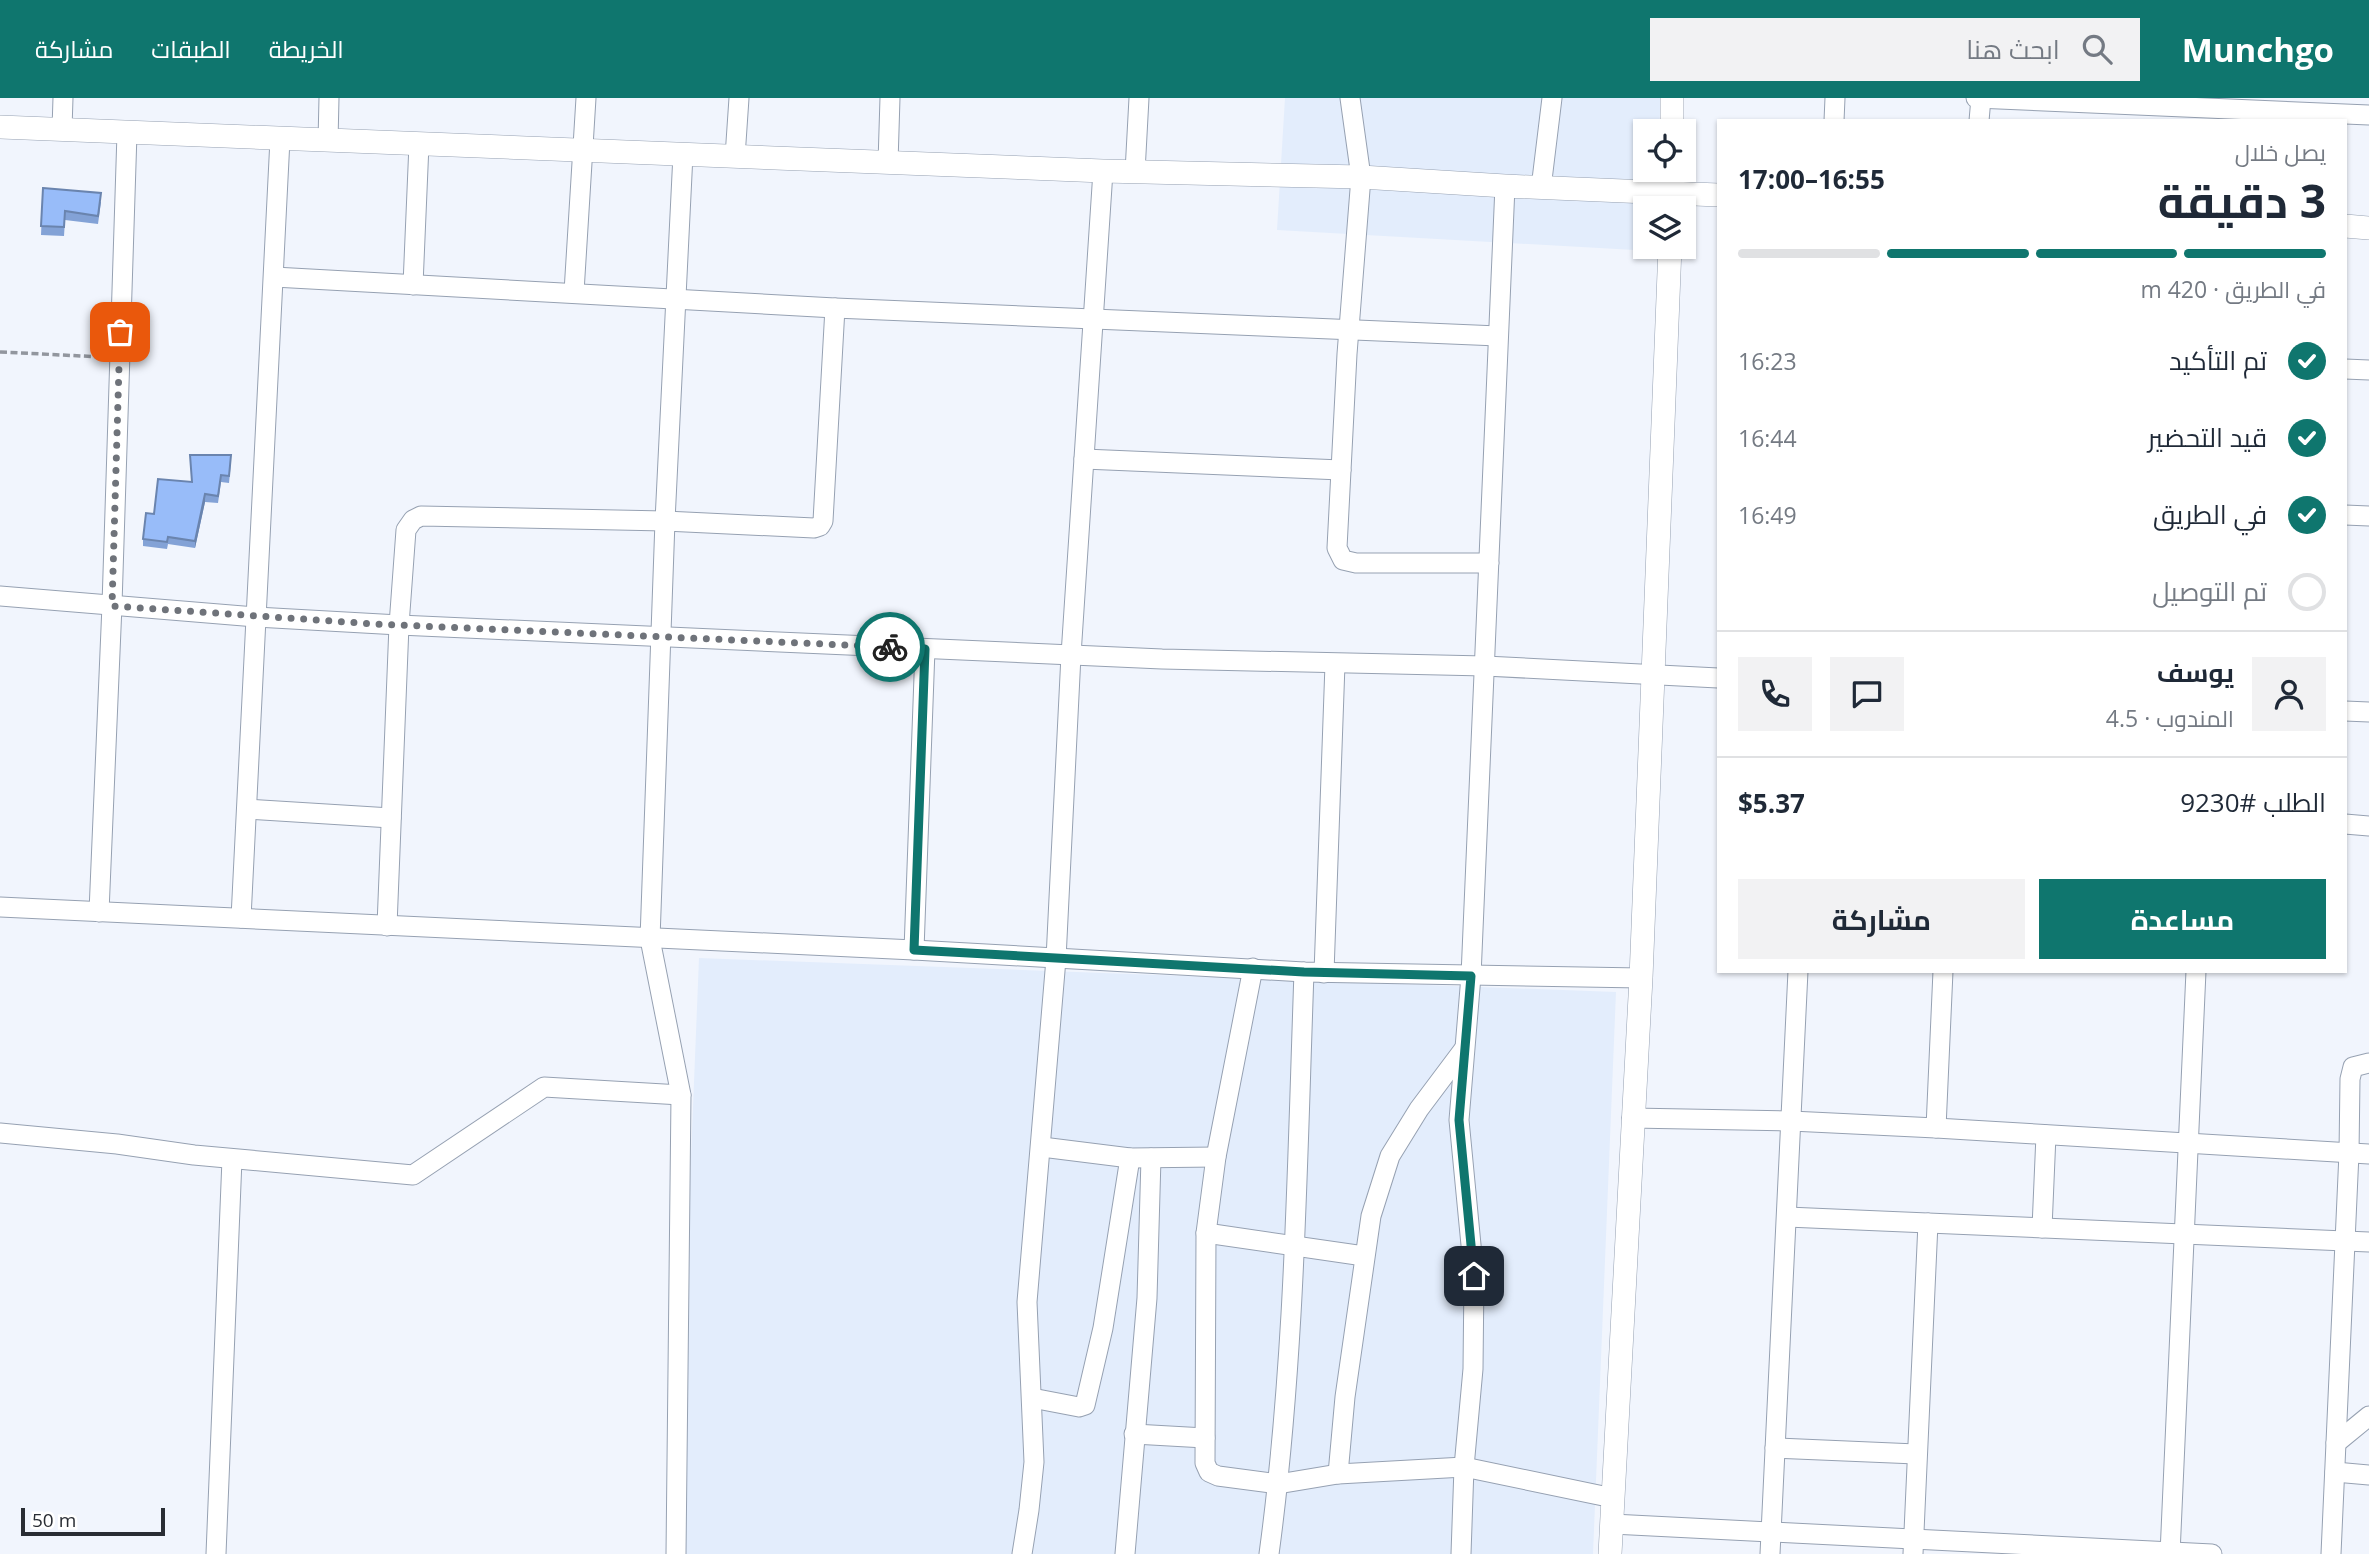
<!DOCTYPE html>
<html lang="ar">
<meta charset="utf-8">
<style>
:root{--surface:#fff;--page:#f2f2f3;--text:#1f2937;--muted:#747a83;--line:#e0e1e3;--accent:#0f766e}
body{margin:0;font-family:"Open Sans",Cairo,sans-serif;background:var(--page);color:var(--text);direction:rtl;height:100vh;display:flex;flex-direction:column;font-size:26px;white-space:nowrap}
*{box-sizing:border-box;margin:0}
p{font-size:23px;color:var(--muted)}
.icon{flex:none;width:38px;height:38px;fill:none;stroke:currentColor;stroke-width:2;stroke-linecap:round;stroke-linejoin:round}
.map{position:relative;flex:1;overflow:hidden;direction:ltr}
.sheet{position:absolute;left:1717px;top:21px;width:630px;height:854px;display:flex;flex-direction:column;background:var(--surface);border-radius:0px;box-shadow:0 2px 5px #0004;direction:rtl}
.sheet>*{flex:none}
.controls{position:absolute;left:1633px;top:21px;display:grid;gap:14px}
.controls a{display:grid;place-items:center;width:63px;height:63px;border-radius:0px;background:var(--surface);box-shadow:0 2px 5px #0004;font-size:35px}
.scale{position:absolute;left:21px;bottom:18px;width:144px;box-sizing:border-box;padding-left:7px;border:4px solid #292d34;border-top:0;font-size:19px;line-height:24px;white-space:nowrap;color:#292d34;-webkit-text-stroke:5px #fff;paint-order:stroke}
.pin{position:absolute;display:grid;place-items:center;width:60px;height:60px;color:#fff;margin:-30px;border-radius:14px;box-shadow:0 4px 10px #0006}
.courier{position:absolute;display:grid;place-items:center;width:70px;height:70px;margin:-35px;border:5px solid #0f766e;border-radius:50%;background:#fff;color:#222;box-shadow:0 2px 9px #0007}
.overview em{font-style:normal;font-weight:700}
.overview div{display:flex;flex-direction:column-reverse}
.overview{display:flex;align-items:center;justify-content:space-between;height:119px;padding:0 21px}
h1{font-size:46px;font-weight:700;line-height:52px}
.bar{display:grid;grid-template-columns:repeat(4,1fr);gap:10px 7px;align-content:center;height:84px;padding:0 21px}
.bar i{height:9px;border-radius:5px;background:var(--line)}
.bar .on{background:var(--accent)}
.bar p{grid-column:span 4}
.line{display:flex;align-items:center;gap:18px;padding:0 21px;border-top:2px solid var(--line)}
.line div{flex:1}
.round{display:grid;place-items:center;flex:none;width:74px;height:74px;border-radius:0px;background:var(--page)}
ol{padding:0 21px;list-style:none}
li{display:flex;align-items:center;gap:21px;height:77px}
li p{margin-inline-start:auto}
li .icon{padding:7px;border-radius:50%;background:var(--accent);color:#fff;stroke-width:4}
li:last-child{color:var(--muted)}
li i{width:38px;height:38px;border:4px solid var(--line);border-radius:50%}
.button{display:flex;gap:14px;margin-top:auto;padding:14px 21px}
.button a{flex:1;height:80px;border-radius:0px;background:var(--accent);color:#fff;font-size:28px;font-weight:700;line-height:80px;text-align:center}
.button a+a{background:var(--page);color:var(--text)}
header{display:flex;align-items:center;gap:42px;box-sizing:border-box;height:98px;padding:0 35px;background:var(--accent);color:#fff}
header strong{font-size:33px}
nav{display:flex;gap:38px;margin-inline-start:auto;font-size:24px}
.search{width:490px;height:63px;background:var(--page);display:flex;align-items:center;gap:18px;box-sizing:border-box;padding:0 24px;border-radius:0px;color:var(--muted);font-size:26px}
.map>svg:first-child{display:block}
.built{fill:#e3edfc}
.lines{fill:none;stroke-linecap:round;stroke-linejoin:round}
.minor-casing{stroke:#96a1b2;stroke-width:21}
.tertiary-casing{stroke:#96a1b2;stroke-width:24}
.path{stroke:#92969e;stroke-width:3.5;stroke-dasharray:7 3.5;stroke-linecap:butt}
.minor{stroke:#fff;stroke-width:19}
.tertiary{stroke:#fff;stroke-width:23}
.wall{fill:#83a2d6}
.shaded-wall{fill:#6a84ae}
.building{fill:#98bcf9;stroke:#6a84ae;stroke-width:2}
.done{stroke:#6f737a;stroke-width:7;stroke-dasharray:0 12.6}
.route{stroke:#0f766e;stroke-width:9}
</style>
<header>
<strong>Munchgo</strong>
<div class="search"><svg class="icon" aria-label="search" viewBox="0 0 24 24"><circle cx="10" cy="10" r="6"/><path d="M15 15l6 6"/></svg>ابحث هنا</div>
<nav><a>الخريطة</a><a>الطبقات</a><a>مشاركة</a></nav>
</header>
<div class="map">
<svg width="2369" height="1456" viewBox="0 0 2369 1456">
<rect width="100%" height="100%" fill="#f1f5fd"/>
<!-- built -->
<g class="built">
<polygon points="1285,0 1661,0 1659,33 1645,33 1645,72 1657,72 1654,110 1645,110 1645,149 1652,149 1652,153 1277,132"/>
<polygon points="699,860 1616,894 1593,1456 675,1456"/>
</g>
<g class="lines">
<!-- minor casing -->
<g class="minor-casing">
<g id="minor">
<polyline points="1350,0 1361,79 1347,256 1337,450 1343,462 1356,465 1489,465"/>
<polyline points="1976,0 2369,17"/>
<polyline points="1834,23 1835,0"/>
<polyline points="1979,23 1981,0"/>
<polyline points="62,31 63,0"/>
<polyline points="328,43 329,0"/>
<polyline points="735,59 739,0"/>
<polyline points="888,65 890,0"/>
<polyline points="1135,74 1139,0"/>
<polyline points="1541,90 1552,0"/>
<polyline points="274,179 835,210 1498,238"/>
<polyline points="413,187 419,46"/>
<polyline points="574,194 586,0"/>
<polyline points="2345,271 2369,272"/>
<polyline points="1084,361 1341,372"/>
<polyline points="2345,417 2369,418"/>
<polyline points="0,498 256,519 399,527 1162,561 1485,568 1718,580"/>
<polyline points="2345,613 2369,614"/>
<polyline points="247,711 391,720"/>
<polyline points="2345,726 2369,728"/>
<polyline points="0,809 914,852 1304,874 1641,880"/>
<polyline points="99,814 112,507 127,35"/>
<polyline points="241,820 280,41"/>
<polyline points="387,828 399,527 406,432 413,422 421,418 665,423 814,430 820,428 823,423 835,210"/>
<polyline points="914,852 925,551"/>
<polyline points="1253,870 1216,1059 1206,1135 1205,1365 1209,1374 1218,1378 1278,1386 1338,1376 1464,1369 1613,1400"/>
<polyline points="1324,875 1335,566"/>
<polyline points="1632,1020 1791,1023 1936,1030 2369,1056"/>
<polyline points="1936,1030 1943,873"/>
<polyline points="0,1035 117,1046 194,1057 413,1077 544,989 681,997"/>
<polyline points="1042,1049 1130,1060 1216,1059"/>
<polyline points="1787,1119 2369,1144"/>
<polyline points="2042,1130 2046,1037"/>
<polyline points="1206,1135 1364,1158"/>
<polyline points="1032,1300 1079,1309 1085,1307 1103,1230 1130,1060"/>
<polyline points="1134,1336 1205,1340"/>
<polyline points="2336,1345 2369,1318"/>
<polyline points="1775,1350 1916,1356"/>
<polyline points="2335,1374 2369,1377"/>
<polyline points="1338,1376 1345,1299 1371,1118 1390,1058 1419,1011 1464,951"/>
<polyline points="1612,1426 2212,1456"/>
<polyline points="216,1456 232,1061"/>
<polyline points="676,1456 681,997 650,841 665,423 683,56"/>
<polyline points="1022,1456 1029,1412 1034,1364 1027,1204 1056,861 1071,557 1103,73"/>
<polyline points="1125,1456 1147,1200 1151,1060"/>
<path d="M 1269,1456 C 1295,1264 1297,1068 1304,874"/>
<polyline points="1461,1456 1464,1369 1473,1271 1474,1178 1459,1022 1471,878 1505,88"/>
<polyline points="1770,1456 1798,873"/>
<polyline points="1913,1456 1928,1125"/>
<polyline points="2170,1456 2196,873"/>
<polyline points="2331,1456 2349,1055 2350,981 2353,969 2369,965"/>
</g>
</g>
<!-- tertiary casing -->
<g class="tertiary-casing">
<g id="tertiary">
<polyline points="0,29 1103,73 1361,79 1505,88 1718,97"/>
<polyline points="1672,33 1672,0"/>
<polyline points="1672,110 1672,72"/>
<polyline points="2345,128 2369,130"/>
<polyline points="1610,1456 1641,880 1670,149"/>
</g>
</g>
<!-- path -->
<polyline class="path" points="0,254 103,259"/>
<!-- minor -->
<use href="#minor" class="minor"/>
<!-- tertiary -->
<use href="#tertiary" class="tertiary"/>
</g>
<!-- wall -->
<g class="wall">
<polygon points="43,90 101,104 98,126 65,122 64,138 41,137"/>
<polygon points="231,364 229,385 221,384 218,405 205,404 195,450 168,446 167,451 143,448 143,441 154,416 191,384"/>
</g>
<!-- shaded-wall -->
<polygon class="shaded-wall" points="205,396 205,404 195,450 195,443"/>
<!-- building -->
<g class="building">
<polygon points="43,90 101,95 98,118 65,113 64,129 41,128"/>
<polygon points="190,357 231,357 229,378 221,377 218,398 205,396 195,443 168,439 167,444 143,441 146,415 154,416 158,381 192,384"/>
</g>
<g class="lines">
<!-- done -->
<polyline class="done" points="120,234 112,508 375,526 890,549"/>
<!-- route -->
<polyline class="route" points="890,549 925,551 914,852 1304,874 1471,878 1459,1022 1474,1178"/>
</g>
</svg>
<div class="controls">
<a><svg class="icon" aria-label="locate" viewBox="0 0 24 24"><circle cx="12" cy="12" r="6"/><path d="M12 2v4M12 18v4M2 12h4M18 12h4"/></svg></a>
<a><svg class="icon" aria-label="layers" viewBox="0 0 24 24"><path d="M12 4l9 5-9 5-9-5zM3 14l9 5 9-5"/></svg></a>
</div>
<div class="scale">50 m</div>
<div class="pin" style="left:120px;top:234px;background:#ea580c"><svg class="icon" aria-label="bag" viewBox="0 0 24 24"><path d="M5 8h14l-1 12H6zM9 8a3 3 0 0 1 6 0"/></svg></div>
<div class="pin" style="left:1474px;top:1178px;background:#1f2937"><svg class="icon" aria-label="home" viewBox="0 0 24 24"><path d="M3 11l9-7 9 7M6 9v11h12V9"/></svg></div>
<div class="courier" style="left:890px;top:549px"><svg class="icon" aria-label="bike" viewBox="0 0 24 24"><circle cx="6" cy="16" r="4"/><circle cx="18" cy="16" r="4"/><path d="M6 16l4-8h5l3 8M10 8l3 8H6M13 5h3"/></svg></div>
<section class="sheet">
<div class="overview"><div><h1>3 دقيقة</h1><p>يصل خلال</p></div><em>16:55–17:00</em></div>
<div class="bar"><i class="on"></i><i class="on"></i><i class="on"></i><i></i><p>في الطريق · 420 m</p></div>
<ol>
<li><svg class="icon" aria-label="check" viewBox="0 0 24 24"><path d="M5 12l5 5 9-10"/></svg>تم التأكيد<p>16:23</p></li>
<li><svg class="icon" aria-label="check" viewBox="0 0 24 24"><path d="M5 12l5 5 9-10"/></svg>قيد التحضير<p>16:44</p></li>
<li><svg class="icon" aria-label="check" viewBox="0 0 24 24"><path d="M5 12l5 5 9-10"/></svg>في الطريق<p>16:49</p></li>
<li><i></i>تم التوصيل</li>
</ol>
<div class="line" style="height:126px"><a class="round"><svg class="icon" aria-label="person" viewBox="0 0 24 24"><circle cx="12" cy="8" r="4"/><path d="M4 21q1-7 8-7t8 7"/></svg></a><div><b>يوسف</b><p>المندوب · 4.5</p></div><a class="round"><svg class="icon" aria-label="chat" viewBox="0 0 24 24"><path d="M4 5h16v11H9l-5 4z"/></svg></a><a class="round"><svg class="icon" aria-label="phone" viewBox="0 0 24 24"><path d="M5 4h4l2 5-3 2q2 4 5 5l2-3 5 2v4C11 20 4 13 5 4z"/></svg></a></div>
<div class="line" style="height:91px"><div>الطلب #9230</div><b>$5.37</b></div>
<div class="button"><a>مساعدة</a><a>مشاركة</a></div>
</section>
</div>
